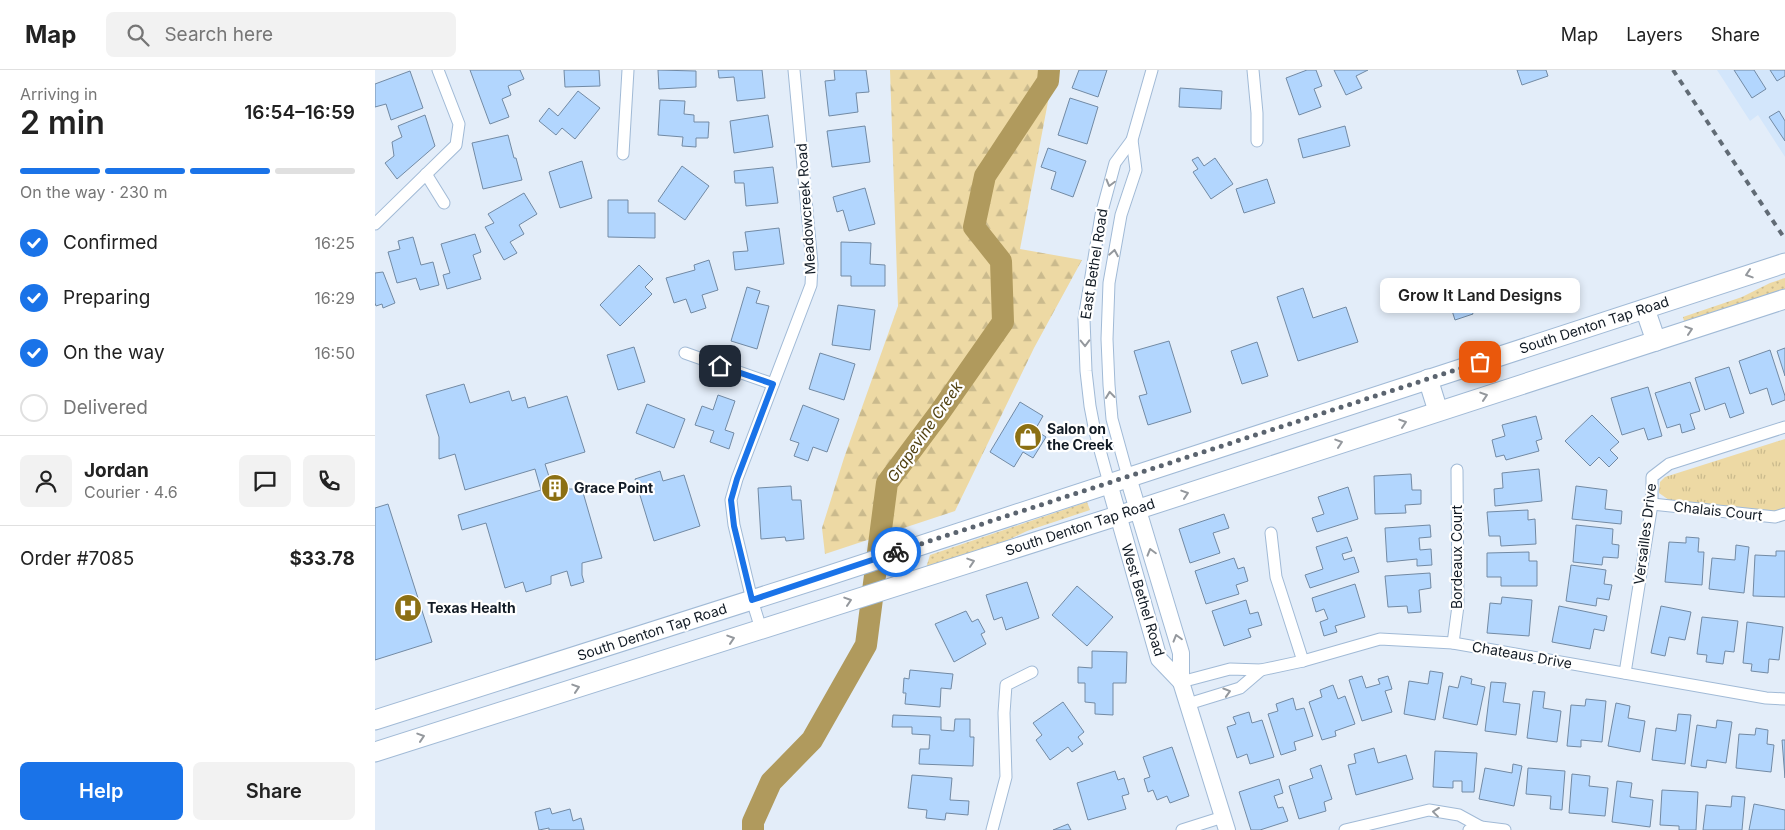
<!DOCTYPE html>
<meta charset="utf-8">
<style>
:root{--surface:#fff;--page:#f2f2f2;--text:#222;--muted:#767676;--line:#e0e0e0;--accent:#1a73e8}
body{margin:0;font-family:Inter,sans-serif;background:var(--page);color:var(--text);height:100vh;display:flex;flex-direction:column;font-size:19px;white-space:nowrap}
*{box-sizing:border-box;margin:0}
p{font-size:16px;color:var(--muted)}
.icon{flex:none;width:28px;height:28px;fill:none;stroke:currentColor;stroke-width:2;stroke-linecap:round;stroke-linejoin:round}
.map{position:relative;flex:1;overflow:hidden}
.drawer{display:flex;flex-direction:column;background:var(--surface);width:375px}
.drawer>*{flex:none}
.pin{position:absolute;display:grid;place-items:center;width:42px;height:42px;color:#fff;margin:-21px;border-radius:10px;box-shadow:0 2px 8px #0006}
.courier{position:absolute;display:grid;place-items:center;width:50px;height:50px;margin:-25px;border:4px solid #1a73e8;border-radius:50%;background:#fff;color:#222;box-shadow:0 1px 6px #0007}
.bubble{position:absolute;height:35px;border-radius:8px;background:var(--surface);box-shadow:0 2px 8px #0003;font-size:16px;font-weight:600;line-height:35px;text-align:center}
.head em{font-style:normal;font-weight:600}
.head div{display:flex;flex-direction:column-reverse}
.head{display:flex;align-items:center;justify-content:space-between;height:85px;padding:0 20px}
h1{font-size:32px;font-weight:600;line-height:38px}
.bar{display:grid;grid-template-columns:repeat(4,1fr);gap:8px 5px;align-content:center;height:60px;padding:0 20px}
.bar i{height:6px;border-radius:4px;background:var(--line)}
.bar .on{background:var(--accent)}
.bar p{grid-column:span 4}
.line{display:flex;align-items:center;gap:12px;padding:0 20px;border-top:1px solid var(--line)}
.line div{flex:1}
.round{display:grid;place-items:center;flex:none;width:52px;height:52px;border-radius:8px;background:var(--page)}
ol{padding:0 20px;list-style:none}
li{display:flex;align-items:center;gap:15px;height:55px}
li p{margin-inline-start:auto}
li .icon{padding:5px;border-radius:50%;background:var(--accent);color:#fff;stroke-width:4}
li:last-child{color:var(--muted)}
li i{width:28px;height:28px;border:2px solid var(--line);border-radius:50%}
.action{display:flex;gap:10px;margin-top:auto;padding:10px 20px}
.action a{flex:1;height:58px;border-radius:8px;background:var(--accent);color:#fff;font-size:20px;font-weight:600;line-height:58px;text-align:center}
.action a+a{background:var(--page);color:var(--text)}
header{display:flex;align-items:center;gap:30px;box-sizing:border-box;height:70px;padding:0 25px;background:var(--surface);border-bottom:1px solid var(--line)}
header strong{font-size:24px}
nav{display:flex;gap:28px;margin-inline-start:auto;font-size:18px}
.search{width:350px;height:45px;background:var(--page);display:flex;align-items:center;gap:12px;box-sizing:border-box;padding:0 18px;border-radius:8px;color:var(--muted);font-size:19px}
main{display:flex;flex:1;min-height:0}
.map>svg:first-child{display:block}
.built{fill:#d3e6fb}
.grass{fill:url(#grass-dots)}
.forest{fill:url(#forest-firs)}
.park{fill:url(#park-tufts)}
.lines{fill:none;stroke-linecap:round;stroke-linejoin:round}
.river{stroke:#b09a5d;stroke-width:22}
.building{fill:#b2d6fe;stroke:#728aa4}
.street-casing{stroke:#a1bad6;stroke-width:13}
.secondary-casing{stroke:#a1bad6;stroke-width:18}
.primary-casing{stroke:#a1bad6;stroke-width:21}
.street{stroke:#fff;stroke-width:11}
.secondary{stroke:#fff;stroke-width:16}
.primary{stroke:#fff;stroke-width:19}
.rail{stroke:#616b75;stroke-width:4;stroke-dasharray:6 6;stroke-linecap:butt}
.oneway{stroke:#94989d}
.done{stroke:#5b646f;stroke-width:5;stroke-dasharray:0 9}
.route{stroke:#1a73e8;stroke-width:6}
.labels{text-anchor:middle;stroke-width:4.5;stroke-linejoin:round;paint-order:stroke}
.street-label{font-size:14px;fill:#121b25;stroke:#fff}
.poi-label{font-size:14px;font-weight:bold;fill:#121b25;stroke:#fff;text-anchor:start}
.water-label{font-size:15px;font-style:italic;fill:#514110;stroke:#fff}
</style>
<header>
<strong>Map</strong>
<div class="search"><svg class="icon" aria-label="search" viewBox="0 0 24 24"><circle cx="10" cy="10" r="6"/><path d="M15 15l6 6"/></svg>Search here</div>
<nav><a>Map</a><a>Layers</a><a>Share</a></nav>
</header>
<main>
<section class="drawer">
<div class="head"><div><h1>2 min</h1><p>Arriving in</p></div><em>16:54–16:59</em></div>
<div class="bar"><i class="on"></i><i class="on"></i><i class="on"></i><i></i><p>On the way · 230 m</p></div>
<ol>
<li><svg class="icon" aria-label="check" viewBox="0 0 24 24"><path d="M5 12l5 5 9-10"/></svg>Confirmed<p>16:25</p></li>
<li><svg class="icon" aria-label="check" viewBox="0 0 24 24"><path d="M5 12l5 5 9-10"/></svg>Preparing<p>16:29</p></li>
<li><svg class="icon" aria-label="check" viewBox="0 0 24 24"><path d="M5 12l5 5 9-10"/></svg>On the way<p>16:50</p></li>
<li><i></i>Delivered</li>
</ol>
<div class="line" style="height:90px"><a class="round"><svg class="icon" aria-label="person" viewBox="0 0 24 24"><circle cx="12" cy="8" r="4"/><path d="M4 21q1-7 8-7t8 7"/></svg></a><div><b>Jordan</b><p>Courier · 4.6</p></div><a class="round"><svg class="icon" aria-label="chat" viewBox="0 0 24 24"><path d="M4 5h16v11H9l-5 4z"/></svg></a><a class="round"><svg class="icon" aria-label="phone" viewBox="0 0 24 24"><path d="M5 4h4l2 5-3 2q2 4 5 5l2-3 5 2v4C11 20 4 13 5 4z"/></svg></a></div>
<div class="line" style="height:65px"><div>Order #7085</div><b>$33.78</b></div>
<div class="action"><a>Help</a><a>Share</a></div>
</section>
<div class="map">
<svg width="1410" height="760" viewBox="0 0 1410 760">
<defs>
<pattern id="grass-dots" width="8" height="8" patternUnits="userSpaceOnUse" patternTransform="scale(1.25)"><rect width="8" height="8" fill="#edd9a4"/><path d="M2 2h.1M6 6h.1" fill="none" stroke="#caba8d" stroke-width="1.8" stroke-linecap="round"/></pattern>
<pattern id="forest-firs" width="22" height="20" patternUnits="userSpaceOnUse" patternTransform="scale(1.25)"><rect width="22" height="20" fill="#edd9a4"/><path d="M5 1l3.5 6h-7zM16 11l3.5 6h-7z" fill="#caba8d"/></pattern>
<pattern id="park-tufts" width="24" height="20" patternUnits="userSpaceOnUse" patternTransform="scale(1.25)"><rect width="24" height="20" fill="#edd9a4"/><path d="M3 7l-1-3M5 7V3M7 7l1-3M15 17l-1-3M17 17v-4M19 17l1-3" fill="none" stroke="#caba8d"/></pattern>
</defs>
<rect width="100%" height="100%" fill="#e3edf9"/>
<!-- built -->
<polygon class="built" points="1342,0 1410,0 1410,87 1383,45 1375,51"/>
<!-- grass -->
<g class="grass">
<polygon points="1410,208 1410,223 1310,255 1308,247 1367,227 1395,213"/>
<polygon points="712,432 715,440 652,461 616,478 551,498 555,485"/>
</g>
<!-- forest -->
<polygon class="forest" points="515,0 679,0 645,179 707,190 659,278 580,441 450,484 447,458 469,388 523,236"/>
<!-- park -->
<polygon class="park" points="1410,369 1410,440 1394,442 1294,430 1284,423 1285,412 1290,407"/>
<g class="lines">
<!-- river -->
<polyline class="river" points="378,760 378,752 396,712 437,670 491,575 512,413 565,342 628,252 626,191 599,157 610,106 673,11 674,0"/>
</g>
<!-- building -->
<g class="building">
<polygon points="95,0 145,0 149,9 133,16 136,25 127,29 134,47 115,54"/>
<polygon points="189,0 224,0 225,16 190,17"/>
<polygon points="283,0 321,1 321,17 284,19"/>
<polygon points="343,0 387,0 390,28 362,31 359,7 344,8"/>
<polygon points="459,0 491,0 494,22 481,23 483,42 454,46 450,11 460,10"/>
<polygon points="704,0 732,0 723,27 697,18"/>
<polygon points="932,0 941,0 947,16 939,19 946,37 924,45 911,8"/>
<polygon points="959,0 993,0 981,6 987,18 971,25"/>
<polygon points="1142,0 1171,0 1173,6 1147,15"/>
<polygon points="1359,0 1379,0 1391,19 1377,28"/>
<polygon points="1395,0 1410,0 1410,6 1402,11"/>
<polygon points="35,1 48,38 16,50 11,34 0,37 0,14"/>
<polygon points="805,18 847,21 846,39 804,37"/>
<polygon points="203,21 225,38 200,69 187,58 181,65 164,51 174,38 183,46"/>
<polygon points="695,28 723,37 712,74 683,65"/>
<polygon points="285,30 310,31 309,44 319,45 319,52 334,52 333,68 321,68 321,77 307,76 308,67 283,65"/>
<polygon points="1404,41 1410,51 1410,71 1394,47"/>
<polygon points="50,45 60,76 22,109 10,93 19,86 17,72 27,67 23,56"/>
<polygon points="393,45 398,77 359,83 355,51"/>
<polygon points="490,56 495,92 457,97 452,61"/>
<polygon points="970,56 975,76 928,88 923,69"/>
<polygon points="133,65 139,88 141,88 147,110 108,119 97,73"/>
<polygon points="673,78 711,91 698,127 676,119 681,102 666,97"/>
<polygon points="823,87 829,96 840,88 858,114 836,129 818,102 823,99 817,90"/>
<polygon points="207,91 217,128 185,138 174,102"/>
<polygon points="307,96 334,116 310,150 283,131"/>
<polygon points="398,97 403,133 371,136 369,113 360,113 359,101"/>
<polygon points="892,109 900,133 869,143 861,119"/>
<polygon points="490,118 500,154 474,161 468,140 462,142 458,127"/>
<polygon points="149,123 162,144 144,155 149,164 135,172 142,183 129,190 110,157 119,153 113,144"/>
<polygon points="233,130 253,130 253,143 280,143 280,168 233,167"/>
<polygon points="404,158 409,194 360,200 358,182 373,181 370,162"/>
<polygon points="100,164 106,182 98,185 106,209 72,219 68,205 75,203 66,174"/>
<polygon points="38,167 46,195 58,192 64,215 45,220 41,208 22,213 13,182 25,179 23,171"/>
<polygon points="466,172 496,173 495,194 510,195 510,216 476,216 476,206 466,206"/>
<polygon points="334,190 343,220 327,225 331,238 316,243 311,229 299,233 291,208 320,200 319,195"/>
<polygon points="264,195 278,209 270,217 277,224 245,256 225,235"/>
<polygon points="8,202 20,233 8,238 7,234 1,236 0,233 0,203"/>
<polygon points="372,217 385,221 381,233 394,236 382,279 356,271"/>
<polygon points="928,218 938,248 971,237 983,272 923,291 902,227"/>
<polygon points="1091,222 1098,244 1080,250 1073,228"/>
<polygon points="463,235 500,240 495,280 457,275"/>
<polygon points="794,271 816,342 773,355 764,326 772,324 759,281"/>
<polygon points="882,272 893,306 867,314 856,281"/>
<polygon points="259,277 270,312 243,320 232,285"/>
<polygon points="1410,278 1410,306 1402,281"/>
<polygon points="1395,280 1410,326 1410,330 1397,335 1392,318 1375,324 1364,291"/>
<polygon points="445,283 480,294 469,330 434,319"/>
<polygon points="1354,297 1369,343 1355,348 1350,333 1330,340 1320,308"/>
<polygon points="1315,312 1325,341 1315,344 1320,359 1307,363 1305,354 1292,358 1280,323"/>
<polygon points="89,314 95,333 134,321 137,331 150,327 153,338 192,326 210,382 170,394 177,416 192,411 194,419 207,419 227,488 207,493 207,505 209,512 196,516 192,501 176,506 176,514 151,522 148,512 130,518 111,453 87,460 83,445 166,420 160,399 90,420 80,384 64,389 64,367 51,325"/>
<polygon points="1273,317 1287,366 1273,370 1269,358 1247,365 1236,328"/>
<polygon points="343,325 360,331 350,360 359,363 354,379 335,372 339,361 320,355 327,336 338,340"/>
<polygon points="645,332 668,346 660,360 671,367 658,388 648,382 639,397 615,382"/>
<polygon points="272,334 310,349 299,378 261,363"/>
<polygon points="428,335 464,349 452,382 438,377 433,391 419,386 424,373 415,370"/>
<polygon points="1217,345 1244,372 1235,380 1243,388 1234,397 1224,387 1215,396 1190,371"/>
<polygon points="1161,346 1167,369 1161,371 1164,381 1131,390 1129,385 1121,387 1117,370 1130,366 1127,355"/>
<polygon points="1164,399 1167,431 1120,436 1119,419 1128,418 1127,403"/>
<polygon points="285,401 288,411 309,405 325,456 279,471 260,409"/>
<polygon points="1036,404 1037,420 1046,420 1046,434 1030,435 1031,443 1000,444 999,406"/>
<polygon points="416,416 417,430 426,430 429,469 411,471 410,467 386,469 383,418"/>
<polygon points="1201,416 1232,420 1230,439 1247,441 1246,454 1197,449"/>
<polygon points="973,417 983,449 942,462 937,448 949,444 943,427"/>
<polygon points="13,434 57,572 0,590 0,438"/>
<polygon points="1153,440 1153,450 1160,449 1161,474 1126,476 1125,466 1114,466 1112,442"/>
<polygon points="849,444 854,458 838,463 845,483 815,493 804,459"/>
<polygon points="1055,455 1056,467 1044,468 1045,480 1056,479 1057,495 1042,496 1042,489 1012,492 1010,458"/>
<polygon points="1201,455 1238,459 1237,474 1244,475 1243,488 1228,487 1227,495 1198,492"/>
<polygon points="972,467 977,481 967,484 969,490 979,487 984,502 935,518 930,505 948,499 941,477"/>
<polygon points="1311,467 1324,468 1323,482 1329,482 1327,515 1290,512 1294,472 1311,473"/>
<polygon points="1361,475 1374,477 1369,523 1334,519 1337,488 1360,490"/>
<polygon points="1401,481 1410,481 1410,527 1378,526 1380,485 1401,486"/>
<polygon points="1154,482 1154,491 1162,491 1162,516 1126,516 1126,507 1112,507 1112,483"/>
<polygon points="859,488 863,499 869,497 873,511 861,515 864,524 831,534 820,501"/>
<polygon points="1196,495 1231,500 1229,514 1237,515 1234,530 1222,528 1221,536 1191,531"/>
<polygon points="1055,503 1056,518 1044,520 1046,542 1033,543 1032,536 1013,537 1010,506"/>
<polygon points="652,512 664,548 631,560 627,547 619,550 611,525"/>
<polygon points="980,514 990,547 960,556 962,562 949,566 945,552 953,549 949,539 941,542 937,528"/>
<polygon points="702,516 738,547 712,576 677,545"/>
<polygon points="1127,527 1157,530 1154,566 1112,563 1115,533 1126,534"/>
<polygon points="871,530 875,544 883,542 887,555 873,559 876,567 849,576 837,541"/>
<polygon points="1184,536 1232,546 1229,561 1219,559 1215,579 1177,572"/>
<polygon points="1286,536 1316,542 1310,570 1294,567 1290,586 1276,583"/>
<polygon points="591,541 597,552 603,549 610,562 606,564 611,574 579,592 560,554"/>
<polygon points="1327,547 1363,551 1359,582 1350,581 1348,594 1331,592 1332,585 1322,584"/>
<polygon points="1372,552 1408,557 1404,590 1394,589 1393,603 1376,601 1377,594 1368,593"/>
<polygon points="717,581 752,582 751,613 738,613 738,645 720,644 720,633 710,632 710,613 703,613 703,597 717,598"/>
<polygon points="535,600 578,604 576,619 566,618 565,637 530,634 531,623 528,623 529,608 534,609"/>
<polygon points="1055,601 1068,603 1060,650 1029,644 1034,611 1053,614"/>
<polygon points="987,606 991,618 1005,614 1003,609 1013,606 1017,619 1010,621 1017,642 987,651 974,610"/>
<polygon points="1086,606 1097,609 1096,614 1110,617 1102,655 1068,648 1074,616 1083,618"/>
<polygon points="1116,612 1131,613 1128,632 1145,634 1141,665 1110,661"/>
<polygon points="958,615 963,629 970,626 980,654 960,661 961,666 947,670 934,632 947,627 945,620"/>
<polygon points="1158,621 1170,622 1168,638 1186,641 1182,672 1152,668"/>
<polygon points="918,628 921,640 929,638 938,666 919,672 921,680 906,685 893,644 903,641 901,634"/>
<polygon points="1211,629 1231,631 1227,672 1206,670 1206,677 1192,676 1196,635 1210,636"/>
<polygon points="688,632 709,662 703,667 708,674 697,682 693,677 675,690 661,670 667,665 658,653"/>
<polygon points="1241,633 1255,636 1253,648 1270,651 1265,682 1233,676"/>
<polygon points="874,642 877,653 887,650 899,687 875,694 872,684 862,688 852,657 861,654 858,647"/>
<polygon points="1303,644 1316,645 1310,694 1277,690 1281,658 1301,661"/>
<polygon points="518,645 566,647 566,660 579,661 580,649 595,649 595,667 599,667 598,696 544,694 545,679 554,679 555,665 537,664 537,657 517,657"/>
<polygon points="1342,650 1357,652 1351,693 1332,690 1331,698 1316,696 1322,655 1341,658"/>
<polygon points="1381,658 1393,660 1392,674 1399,675 1396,702 1361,698 1364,664 1380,665"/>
<polygon points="1407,670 1410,670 1410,708"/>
<polygon points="797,677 814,726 795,733 792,726 782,730 778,720 773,722 769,709 775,707 768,687"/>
<polygon points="999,678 1003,693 1031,685 1038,709 981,725 973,695 981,693 979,684"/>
<polygon points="1060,681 1102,683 1099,722 1087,722 1087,711 1078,711 1078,718 1058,717"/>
<polygon points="1138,694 1147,696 1139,736 1104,729 1110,698 1137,703"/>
<polygon points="946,695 957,729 949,732 951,741 924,749 914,716 938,708 935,699"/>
<polygon points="1153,698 1190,701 1187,740 1175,739 1176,726 1151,724"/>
<polygon points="740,701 743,710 749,708 754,724 747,726 751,739 713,750 702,713"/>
<polygon points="1197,704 1215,706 1214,716 1233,718 1230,746 1194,743"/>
<polygon points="537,705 577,708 575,730 594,731 593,745 571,743 570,750 551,748 552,740 533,738"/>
<polygon points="904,709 908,723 899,726 903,738 908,737 913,751 885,760 876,760 864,722"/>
<polygon points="1242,711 1257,713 1255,727 1278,730 1275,757 1237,752"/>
<polygon points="1287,720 1323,722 1321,760 1304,760 1304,756 1285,755"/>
<polygon points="1357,726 1370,727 1367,760 1328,760 1331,735 1356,737"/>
<polygon points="1379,734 1410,740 1410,760 1374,760"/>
<polygon points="175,738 177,744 195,739 198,751 206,748 209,760 174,760 174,758 164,760 160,742"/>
<polygon points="693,754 696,760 678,760"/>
</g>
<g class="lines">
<!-- street casing -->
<g class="street-casing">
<g id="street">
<polyline points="878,0 882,43 882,71"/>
<polyline points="248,84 253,0"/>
<polyline points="51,104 69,133"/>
<polyline points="0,154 81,75 84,54 63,0"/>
<polyline points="310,283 398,314"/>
<polyline points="753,407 737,349 734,315 732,269 734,213 746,145 761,100 757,70"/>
<polyline points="734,413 720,362 715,336 711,301 709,249 726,145 740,93 757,70 777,0"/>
<polyline points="1277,434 1400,447 1410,444"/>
<polyline points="896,463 901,507 928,591"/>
<polyline points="386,559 377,530 359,455 356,430 362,409 436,215 437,194 419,0"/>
<polyline points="1078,573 1083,536 1082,400"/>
<polyline points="1250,603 1277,434 1277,407 1294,394 1410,357"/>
<polyline points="806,612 855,599 886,600 928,591 1005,569 1078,573 1391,628 1410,629"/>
<polyline points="813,634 865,618 886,600"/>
<polyline points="617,760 631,707 629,643 631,615 657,602"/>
<polyline points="807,760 848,747"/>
<polyline points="970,760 1054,740 1084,745 1106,757"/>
<polyline points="1094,760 1106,757 1130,760"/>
</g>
</g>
<!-- secondary casing -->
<g class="secondary-casing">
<g id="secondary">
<polyline points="753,407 806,583 806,612 852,760"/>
<polyline points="734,413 784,589 806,612"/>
</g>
</g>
<!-- primary casing -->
<g class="primary-casing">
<g id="primary">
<polyline points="1270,239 1281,271"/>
<polyline points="1053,309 1063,341"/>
<polyline points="0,650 449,507 1410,193"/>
<polyline points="0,682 764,439 1410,229"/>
</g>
</g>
<!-- street -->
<use href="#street" class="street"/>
<!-- secondary -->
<use href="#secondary" class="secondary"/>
<!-- primary -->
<use href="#primary" class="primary"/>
<!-- rail -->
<polyline class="rail" points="1298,0 1410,169"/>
</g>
<!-- one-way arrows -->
<defs><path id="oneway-chevron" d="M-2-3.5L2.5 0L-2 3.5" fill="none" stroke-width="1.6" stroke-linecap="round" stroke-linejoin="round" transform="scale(1.25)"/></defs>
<g class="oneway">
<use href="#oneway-chevron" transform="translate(735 113) rotate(105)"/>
<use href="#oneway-chevron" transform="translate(739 183) rotate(-80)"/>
<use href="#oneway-chevron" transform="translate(1374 204) rotate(162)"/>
<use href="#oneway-chevron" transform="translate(1314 260) rotate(-18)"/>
<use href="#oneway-chevron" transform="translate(710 273) rotate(89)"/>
<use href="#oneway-chevron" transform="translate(735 325) rotate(-96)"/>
<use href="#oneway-chevron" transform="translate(1109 326) rotate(-18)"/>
<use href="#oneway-chevron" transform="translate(1028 353) rotate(-18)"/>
<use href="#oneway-chevron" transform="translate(964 373) rotate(-18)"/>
<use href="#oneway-chevron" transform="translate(810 424) rotate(-18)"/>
<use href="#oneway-chevron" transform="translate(776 482) rotate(-106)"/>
<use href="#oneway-chevron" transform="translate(596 492) rotate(-18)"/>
<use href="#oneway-chevron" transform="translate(473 531) rotate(-18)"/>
<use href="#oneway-chevron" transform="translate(802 568) rotate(-106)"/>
<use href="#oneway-chevron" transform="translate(356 569) rotate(-18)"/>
<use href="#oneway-chevron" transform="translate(201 618) rotate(-18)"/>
<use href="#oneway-chevron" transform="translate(852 622) rotate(-17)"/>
<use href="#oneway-chevron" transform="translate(46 667) rotate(-18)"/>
<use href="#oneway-chevron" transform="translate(1061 742) rotate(-173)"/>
</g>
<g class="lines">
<!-- done -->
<polyline class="done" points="521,482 1105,292"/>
<!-- route -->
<polyline class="route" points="345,296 398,314 362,409 356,430 359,456 377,530 521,482"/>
</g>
<!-- icons -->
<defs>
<g id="shop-disc" transform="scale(1.4375)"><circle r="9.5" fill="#8c7013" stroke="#fff"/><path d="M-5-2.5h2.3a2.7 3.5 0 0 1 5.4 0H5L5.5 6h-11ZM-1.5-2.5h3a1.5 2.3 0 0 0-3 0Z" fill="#fff"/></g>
<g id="building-disc" transform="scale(1.4375)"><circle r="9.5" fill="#8c7013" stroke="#fff"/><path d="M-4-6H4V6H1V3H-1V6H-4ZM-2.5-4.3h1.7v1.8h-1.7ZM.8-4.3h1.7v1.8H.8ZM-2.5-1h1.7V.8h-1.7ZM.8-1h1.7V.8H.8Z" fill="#fff"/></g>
<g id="hospital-disc" transform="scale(1.4375)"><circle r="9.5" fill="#8c7013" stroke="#fff"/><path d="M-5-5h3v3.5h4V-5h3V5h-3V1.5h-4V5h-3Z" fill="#fff"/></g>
</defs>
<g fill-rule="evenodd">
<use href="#shop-disc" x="653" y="367"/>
<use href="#building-disc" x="180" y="418"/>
<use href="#hospital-disc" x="33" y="538"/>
</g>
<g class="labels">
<!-- street labels -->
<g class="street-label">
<text transform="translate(431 139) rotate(-94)" y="5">Meadowcreek Road</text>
<text transform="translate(719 194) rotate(-81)" y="5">East Bethel Road</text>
<text transform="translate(1219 255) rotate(-18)" y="5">South Denton Tap Road</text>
<text transform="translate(1343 441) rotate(6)" y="5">Chalais Court</text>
<text transform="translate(705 457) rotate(-18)" y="5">South Denton Tap Road</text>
<text transform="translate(1270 464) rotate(-83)" y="5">Versailles Drive</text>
<text transform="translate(1082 487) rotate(-90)" y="5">Bordeaux Court</text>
<text transform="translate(768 530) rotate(73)" y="5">West Bethel Road</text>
<text transform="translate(277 562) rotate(-18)" y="5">South Denton Tap Road</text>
<text transform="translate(1147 585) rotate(10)" y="5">Chateaus Drive</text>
</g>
<!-- poi labels -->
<g class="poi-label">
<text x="672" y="364">Salon on<tspan x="672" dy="16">the Creek</tspan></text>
<text x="199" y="423">Grace Point</text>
<text x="52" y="543">Texas Health</text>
</g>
<!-- water labels -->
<g class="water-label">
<text transform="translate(550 362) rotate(-55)" y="5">Grapevine Creek</text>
</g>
</g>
</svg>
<div class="pin" style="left:1105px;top:292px;background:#ea580c"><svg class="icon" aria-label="bag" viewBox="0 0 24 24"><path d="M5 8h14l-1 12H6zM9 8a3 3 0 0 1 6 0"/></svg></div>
<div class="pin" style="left:345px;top:296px;background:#1f2937"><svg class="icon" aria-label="home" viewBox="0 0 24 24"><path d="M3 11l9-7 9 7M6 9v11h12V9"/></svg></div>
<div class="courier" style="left:521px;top:482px"><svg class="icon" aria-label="bike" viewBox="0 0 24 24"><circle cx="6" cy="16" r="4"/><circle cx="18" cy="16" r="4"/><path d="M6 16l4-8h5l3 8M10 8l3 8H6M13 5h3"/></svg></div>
<div class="bubble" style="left:1005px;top:208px;width:200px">Grow It Land Designs</div>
</div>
</main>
